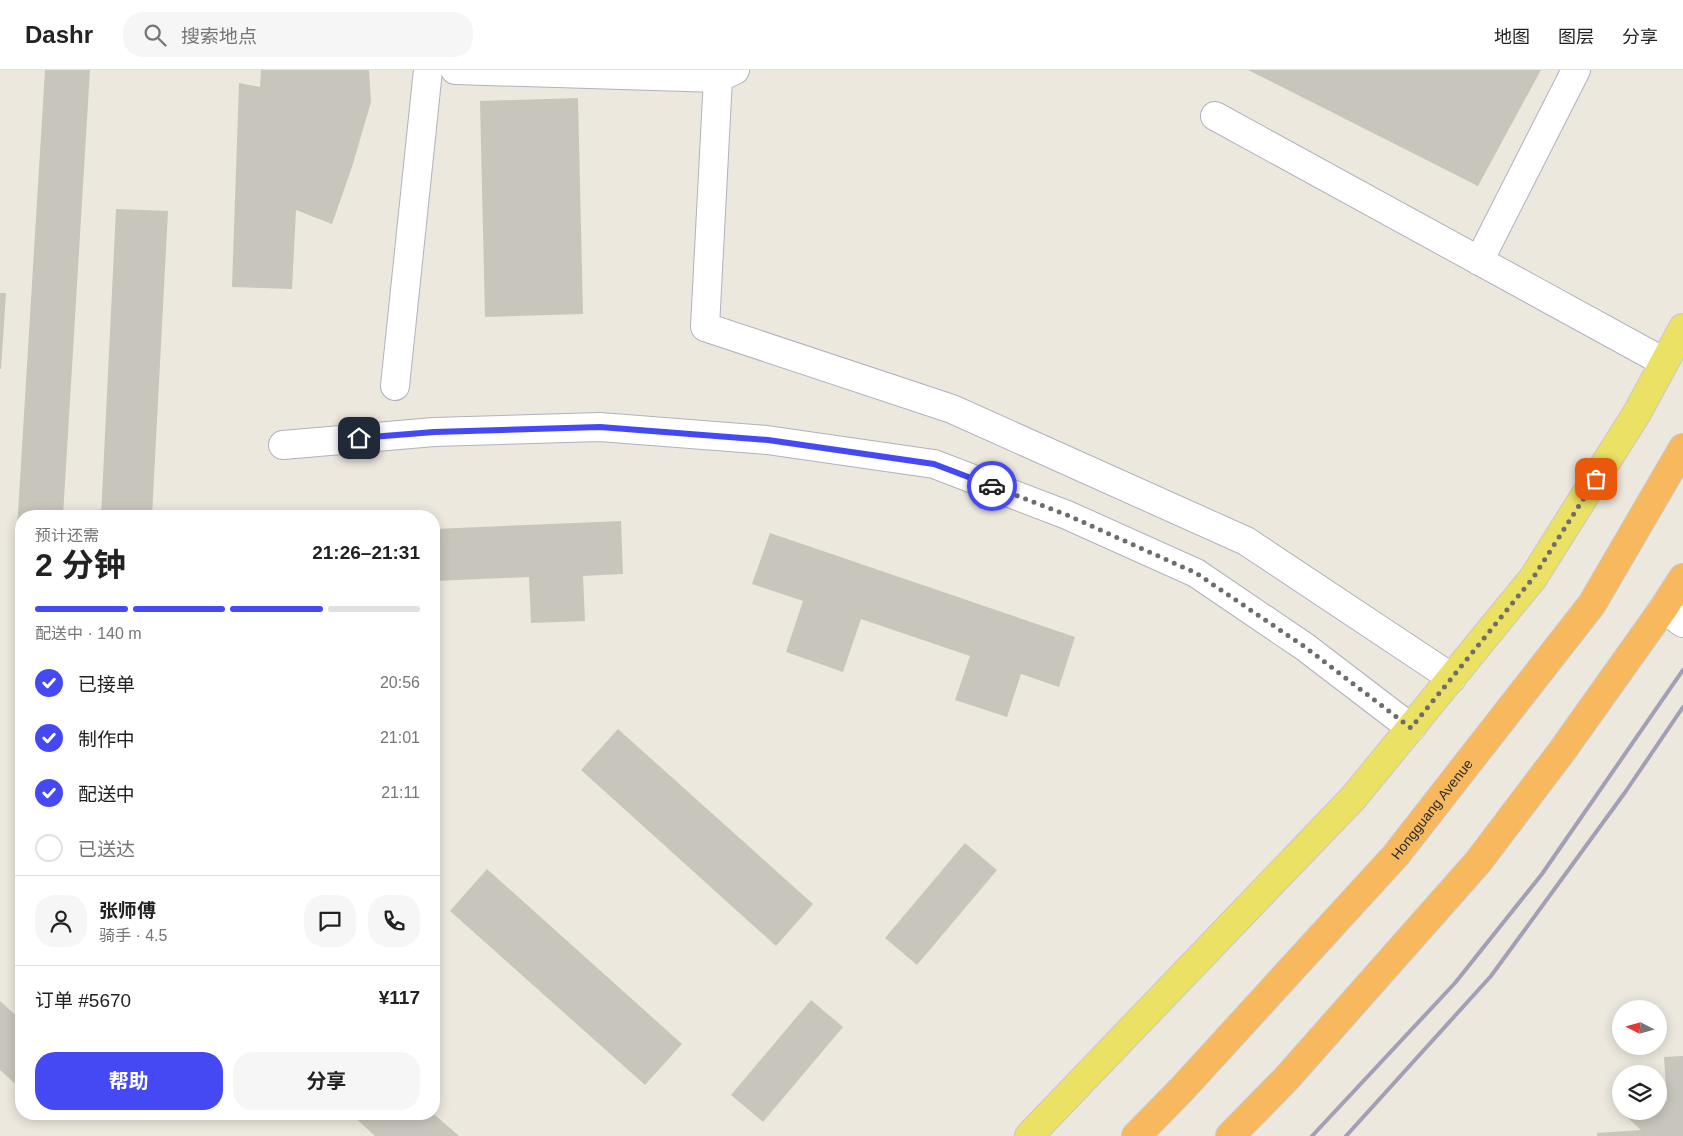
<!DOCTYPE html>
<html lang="zh">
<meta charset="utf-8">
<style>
:root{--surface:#fff;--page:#f6f6f6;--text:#222;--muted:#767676;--line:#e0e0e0;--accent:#4449f3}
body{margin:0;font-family:Arial,"Noto Sans SC",sans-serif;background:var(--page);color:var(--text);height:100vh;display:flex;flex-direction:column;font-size:19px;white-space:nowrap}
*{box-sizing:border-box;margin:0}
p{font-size:16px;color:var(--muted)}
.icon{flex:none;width:28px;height:28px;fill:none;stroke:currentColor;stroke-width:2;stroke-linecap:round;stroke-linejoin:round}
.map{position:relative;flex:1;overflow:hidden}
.sheet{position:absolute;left:15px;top:440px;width:425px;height:610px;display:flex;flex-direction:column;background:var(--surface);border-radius:20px;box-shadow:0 2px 12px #0003}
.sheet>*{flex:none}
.needle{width:32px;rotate:276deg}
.fabs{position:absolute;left:1612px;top:930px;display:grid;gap:10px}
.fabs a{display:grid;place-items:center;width:55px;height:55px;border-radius:50%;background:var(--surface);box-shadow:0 2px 12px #0003;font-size:25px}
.pin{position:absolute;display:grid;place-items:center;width:42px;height:42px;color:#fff;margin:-21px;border-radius:10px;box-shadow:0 2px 8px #0006}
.courier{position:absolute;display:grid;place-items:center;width:50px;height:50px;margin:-25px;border:4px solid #4449f3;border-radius:50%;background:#fff;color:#222;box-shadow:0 1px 6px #0007}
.summary em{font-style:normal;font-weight:700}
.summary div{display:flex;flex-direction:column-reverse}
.summary{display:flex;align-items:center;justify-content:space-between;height:85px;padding:0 20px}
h1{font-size:32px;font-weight:700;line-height:38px}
.bar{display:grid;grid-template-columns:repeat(4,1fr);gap:8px 5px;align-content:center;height:60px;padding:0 20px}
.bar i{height:6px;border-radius:4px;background:var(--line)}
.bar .active{background:var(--accent)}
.bar p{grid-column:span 4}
.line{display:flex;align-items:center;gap:12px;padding:0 20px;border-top:1px solid var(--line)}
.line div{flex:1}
.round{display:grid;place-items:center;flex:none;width:52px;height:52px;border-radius:20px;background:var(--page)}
ol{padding:0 20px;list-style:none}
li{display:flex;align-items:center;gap:15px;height:55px}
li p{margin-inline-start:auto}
li .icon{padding:5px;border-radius:50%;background:var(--accent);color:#fff;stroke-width:4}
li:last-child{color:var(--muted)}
li i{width:28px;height:28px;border:2px solid var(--line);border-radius:50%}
.primary-button{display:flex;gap:10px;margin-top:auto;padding:10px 20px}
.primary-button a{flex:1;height:58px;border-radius:20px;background:var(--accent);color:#fff;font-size:20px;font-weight:700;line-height:58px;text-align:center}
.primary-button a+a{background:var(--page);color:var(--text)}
header{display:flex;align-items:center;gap:30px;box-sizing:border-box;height:70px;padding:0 25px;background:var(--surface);border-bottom:1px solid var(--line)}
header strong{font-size:24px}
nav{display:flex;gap:28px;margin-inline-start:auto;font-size:18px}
.search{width:350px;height:45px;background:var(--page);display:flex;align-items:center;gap:12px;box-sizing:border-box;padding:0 18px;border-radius:20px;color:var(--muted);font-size:19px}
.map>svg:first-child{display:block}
.building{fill:#c8c6bc}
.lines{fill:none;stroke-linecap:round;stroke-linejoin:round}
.minor-casing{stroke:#b1b1be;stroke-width:30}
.major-casing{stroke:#c8c8c8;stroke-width:30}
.highway-casing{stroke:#c8c8c8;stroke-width:30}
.minor{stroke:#fff;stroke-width:28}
.major{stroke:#ebe164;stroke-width:28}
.highway{stroke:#f8b85d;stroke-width:28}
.rail{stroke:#a1a0b4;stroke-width:4}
.done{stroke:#6f6d6a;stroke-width:5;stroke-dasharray:0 9}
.route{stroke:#4449f3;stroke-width:6}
.labels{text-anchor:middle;stroke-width:4;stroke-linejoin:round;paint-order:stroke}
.street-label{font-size:14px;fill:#2b2b2b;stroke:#fff}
</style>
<header>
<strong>Dashr</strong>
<div class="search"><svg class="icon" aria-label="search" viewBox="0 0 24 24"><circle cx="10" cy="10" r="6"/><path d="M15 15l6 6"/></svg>搜索地点</div>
<nav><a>地图</a><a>图层</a><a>分享</a></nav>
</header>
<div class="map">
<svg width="1683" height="1066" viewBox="0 0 1683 1066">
<rect width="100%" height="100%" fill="#ece8de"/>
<!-- building -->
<g class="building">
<polygon points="45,0 90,0 63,446 21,446 21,460 17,459"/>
<polygon points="261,0 369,0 371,32 352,97 332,154 296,140 292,219 232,217 239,13 260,17"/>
<polygon points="1248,0 1541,0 1478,116"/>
<polygon points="578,28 583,244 485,247 480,31"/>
<polygon points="116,139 168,141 152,446 101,446"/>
<polygon points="0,223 6,223 1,299 0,299"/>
<polygon points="621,451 623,504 583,506 585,551 531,553 529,507 434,511 434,459"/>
<polygon points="770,463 1075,567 1059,617 1021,604 1007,647 955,630 970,586 861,549 843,602 786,582 803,531 752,514"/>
<polygon points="618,659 813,834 776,876 581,700"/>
<polygon points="965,773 997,800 917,895 885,868"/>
<polygon points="487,799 682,974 645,1015 450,841"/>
<polygon points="811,930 843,957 763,1052 731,1025"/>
<polygon points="0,931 21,950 21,1019 0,1000"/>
<polygon points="1683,986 1683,1066 1597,1066 1597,1063 1641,1060 1616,1037 1621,1032 1621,1041 1659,1041 1659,1024 1667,1032 1664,987"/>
<polygon points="351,1044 434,1044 459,1066 375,1066"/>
</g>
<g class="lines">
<!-- minor casing -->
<g class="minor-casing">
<g id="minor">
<polyline points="455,0 718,8"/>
<polyline points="735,0 718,8 705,257 952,339 1246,471 1452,608"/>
<polyline points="1215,46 1664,292"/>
<polyline points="1479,191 1576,0"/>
<polyline points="395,316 428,0"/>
<polyline points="283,375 434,362 600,357 767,370 934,394 1067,445 1196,503 1305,577 1411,658"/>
<polyline points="1663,539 1683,553"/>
</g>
</g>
<!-- major casing -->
<g class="major-casing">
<polyline id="major" points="1029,1066 1354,727 1533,508 1637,343 1683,258"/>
</g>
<!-- highway casing -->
<g class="highway-casing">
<g id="highway">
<path id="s1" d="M 1136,1066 L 1183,1018 L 1396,785 L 1592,534 L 1683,378"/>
<polyline points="1230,1066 1286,1009 1478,792 1562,681 1663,539 1683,508"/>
</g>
</g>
<!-- minor -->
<use href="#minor" class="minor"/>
<!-- major -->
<use href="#major" class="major"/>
<!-- highway -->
<use href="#highway" class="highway"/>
<!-- rail -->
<g class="rail">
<polyline points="1312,1066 1455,913 1542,804 1683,600"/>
<polyline points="1346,1066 1491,906 1626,721 1683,637"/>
</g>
</g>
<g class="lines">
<!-- done -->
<polyline class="done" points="992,416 1067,445 1196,503 1305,577 1411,658 1533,508 1596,409"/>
<!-- route -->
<polyline class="route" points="359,368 434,362 600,357 768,370 934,394 992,416"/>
</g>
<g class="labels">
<!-- street labels -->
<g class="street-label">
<text dy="5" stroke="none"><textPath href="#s1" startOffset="441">Hongguang Avenue</textPath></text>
</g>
</g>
</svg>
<div class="fabs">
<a><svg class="needle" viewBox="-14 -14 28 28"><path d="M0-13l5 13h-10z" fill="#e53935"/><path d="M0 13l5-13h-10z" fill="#767676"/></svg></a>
<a><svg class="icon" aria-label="layers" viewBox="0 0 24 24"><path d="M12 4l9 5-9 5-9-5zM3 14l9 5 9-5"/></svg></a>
</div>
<div class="pin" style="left:1596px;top:409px;background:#ea580c"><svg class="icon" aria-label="bag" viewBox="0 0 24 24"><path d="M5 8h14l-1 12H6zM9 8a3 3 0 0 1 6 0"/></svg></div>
<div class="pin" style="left:359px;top:368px;background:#1f2937"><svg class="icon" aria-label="home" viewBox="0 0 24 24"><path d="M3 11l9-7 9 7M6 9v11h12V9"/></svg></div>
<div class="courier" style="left:992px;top:416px"><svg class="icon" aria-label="car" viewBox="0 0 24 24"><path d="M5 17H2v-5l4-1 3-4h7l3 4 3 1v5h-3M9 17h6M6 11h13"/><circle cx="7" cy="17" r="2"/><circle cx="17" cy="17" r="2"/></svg></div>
<section class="sheet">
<div class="summary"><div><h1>2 分钟</h1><p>预计还需</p></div><em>21:26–21:31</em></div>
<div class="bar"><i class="active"></i><i class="active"></i><i class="active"></i><i></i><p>配送中 · 140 m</p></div>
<ol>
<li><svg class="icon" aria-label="check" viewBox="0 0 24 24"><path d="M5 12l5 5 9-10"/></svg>已接单<p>20:56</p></li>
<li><svg class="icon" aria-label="check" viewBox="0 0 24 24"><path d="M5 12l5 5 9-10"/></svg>制作中<p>21:01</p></li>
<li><svg class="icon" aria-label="check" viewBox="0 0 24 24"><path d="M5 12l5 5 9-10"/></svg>配送中<p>21:11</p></li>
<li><i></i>已送达</li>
</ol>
<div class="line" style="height:90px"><a class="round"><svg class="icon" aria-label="person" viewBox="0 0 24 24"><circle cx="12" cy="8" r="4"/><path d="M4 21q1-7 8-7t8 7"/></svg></a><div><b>张师傅</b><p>骑手 · 4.5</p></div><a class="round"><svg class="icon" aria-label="chat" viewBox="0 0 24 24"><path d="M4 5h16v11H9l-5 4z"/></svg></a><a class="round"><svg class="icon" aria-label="phone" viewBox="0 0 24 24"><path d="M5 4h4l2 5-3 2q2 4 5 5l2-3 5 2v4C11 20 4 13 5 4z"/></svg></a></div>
<div class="line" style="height:65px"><div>订单 #5670</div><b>¥117</b></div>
<div class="primary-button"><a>帮助</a><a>分享</a></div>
</section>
</div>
